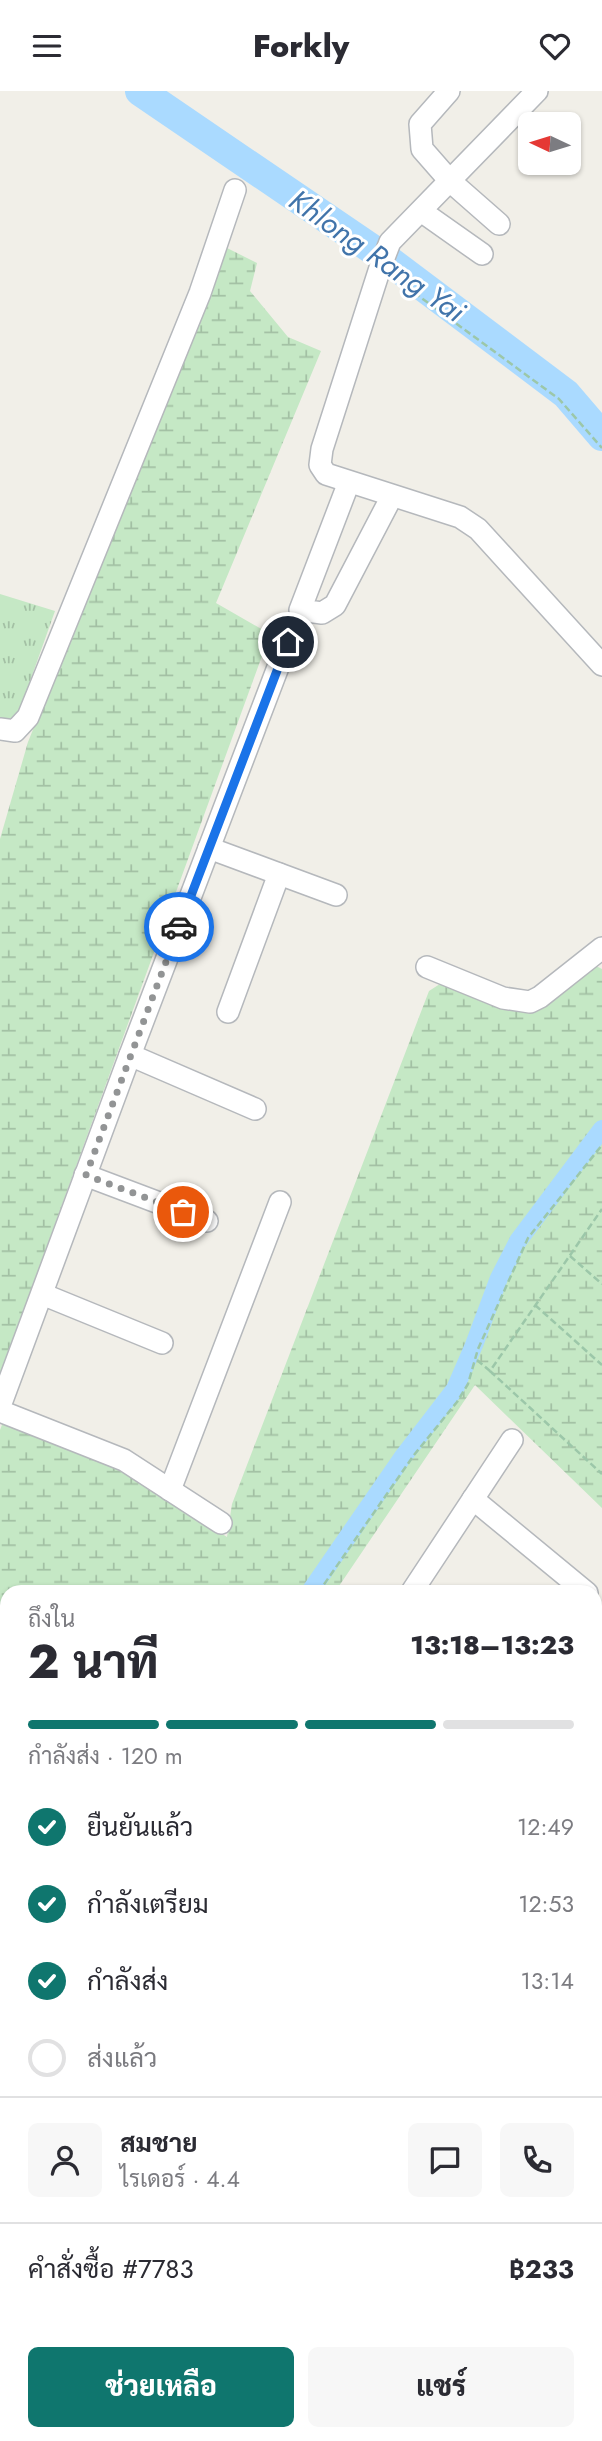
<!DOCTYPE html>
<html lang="th">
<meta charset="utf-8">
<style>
:root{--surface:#fff;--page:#f7f7f7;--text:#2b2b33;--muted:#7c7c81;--line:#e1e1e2;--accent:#0f766e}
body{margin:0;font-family:Jost,Sarabun,sans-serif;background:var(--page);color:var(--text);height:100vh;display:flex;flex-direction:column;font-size:26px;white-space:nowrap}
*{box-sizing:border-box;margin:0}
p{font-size:23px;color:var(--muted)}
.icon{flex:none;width:38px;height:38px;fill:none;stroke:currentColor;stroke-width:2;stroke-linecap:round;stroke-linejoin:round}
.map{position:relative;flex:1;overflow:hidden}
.drawer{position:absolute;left:0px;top:1494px;width:602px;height:856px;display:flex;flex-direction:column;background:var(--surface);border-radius:21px 21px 0 0;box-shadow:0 2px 5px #0004}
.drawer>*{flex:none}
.needle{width:46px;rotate:274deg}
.controls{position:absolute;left:518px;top:21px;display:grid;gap:14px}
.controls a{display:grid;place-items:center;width:63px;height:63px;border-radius:10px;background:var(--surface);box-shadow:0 2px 5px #0004;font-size:35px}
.pin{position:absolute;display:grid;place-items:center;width:60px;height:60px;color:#fff;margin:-30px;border:4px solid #fff;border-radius:50%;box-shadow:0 2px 7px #0007}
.courier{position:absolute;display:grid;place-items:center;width:70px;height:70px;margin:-35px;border:5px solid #1a73e8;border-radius:50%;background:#fff;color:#222;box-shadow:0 2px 9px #0007}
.overview em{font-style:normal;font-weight:800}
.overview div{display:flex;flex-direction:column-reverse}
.overview{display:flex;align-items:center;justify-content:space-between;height:119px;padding:0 28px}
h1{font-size:46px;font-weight:800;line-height:52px}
.bar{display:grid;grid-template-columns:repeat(4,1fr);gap:10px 7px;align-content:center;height:84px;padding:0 28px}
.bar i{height:9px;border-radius:5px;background:var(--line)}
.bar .selected{background:var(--accent)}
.bar p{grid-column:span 4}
.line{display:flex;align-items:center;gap:18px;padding:0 28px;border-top:2px solid var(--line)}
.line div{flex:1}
.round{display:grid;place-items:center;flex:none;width:74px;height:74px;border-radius:10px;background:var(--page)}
ol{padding:0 28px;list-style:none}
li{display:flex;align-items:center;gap:21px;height:77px}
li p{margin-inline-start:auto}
li .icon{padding:7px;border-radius:50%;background:var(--accent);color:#fff;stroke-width:4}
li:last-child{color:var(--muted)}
li i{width:38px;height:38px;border:4px solid var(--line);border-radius:50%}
.primary-button{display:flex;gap:14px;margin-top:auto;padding:14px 28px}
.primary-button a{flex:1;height:80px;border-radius:10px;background:var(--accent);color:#fff;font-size:28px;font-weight:800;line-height:80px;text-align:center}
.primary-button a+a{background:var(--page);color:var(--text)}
header{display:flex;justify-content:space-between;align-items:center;height:91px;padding:0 28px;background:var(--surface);font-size:32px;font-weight:800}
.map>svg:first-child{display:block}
.grass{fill:url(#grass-tufts)}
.forest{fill:url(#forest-firs)}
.wetland{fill:url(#wetland-marsh)}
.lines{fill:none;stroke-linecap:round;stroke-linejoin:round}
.canal{stroke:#aadaff;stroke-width:18}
.river{stroke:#aadaff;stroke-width:30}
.minor-casing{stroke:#b5b8bc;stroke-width:24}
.path{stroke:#9cc7a9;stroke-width:2.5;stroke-dasharray:7 3.5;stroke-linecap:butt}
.minor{stroke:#fff;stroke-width:21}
.done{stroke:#929495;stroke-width:7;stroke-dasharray:0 12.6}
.route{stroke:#1a73e8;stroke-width:9}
.labels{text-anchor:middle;stroke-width:6;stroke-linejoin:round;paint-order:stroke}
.water-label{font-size:30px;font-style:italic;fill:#4174aa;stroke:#fff}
</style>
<header><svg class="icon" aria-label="menu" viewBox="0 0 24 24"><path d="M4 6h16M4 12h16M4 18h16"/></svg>Forkly<svg class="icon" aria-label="heart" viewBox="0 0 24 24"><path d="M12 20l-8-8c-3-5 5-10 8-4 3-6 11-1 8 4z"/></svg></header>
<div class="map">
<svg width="602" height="2350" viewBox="0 0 602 2350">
<defs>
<pattern id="grass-tufts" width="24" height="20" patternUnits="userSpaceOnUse" patternTransform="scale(1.75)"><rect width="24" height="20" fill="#c5e8c5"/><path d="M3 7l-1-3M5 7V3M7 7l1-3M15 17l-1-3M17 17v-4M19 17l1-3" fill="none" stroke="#a3c0a4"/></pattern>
<pattern id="forest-firs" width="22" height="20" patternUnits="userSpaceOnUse" patternTransform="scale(1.75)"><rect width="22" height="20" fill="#c5e8c5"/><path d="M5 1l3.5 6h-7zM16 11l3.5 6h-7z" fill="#a3c0a4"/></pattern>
<pattern id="wetland-marsh" width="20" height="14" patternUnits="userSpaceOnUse" patternTransform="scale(1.75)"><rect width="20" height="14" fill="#c5e8c5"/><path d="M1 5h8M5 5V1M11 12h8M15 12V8" fill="none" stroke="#a3c0a4"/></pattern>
</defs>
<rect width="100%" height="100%" fill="#f1efe8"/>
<!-- grass -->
<polygon class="grass" points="0,503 55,520 18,624 5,633 0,634"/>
<!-- forest -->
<polygon class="forest" points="7,1822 7,2070 0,2061 0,1823"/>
<!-- wetland -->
<g class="wetland">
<polygon points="227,157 257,172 250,200 288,246 321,260 216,512 270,543 0,1284 0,748 28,651"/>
<polygon points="594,874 602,878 602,1417 475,1294 335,1501 7,1502 7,1822 0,1823 0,1339 3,1331 116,1375 227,1446 232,1413 429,900 443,891 501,912"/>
<polygon points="602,2119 602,2236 595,2239 595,2128"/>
</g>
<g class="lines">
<!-- canal -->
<polyline class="canal" points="309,1502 402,1367 455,1298 474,1254 499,1187 518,1150 602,1038"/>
<!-- river -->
<polyline class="river" points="140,0 388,169 566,303 602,345"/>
<!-- minor casing -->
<g class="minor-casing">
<g id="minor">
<polyline points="449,0 420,33 422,58 450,90 499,133"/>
<polyline points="537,0 390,151 380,177 322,358 320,374 326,383 460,426 478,438 602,574"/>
<polyline points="421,120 482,163"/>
<polyline points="349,391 300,519 322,522 335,514 392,405"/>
<polyline points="0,638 15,640 28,626 200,202 235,99"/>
<polyline points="209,757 336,804"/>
<polyline points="427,876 503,907 530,911 540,906 602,857"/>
<polyline points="228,921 279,783"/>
<polyline points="130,964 255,1018"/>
<polyline points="85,1084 207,1130"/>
<polyline points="42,1203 162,1252"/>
<polyline points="0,1315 130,964 288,550"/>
<polyline points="0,1320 124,1369 221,1432"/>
<polyline points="170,1399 280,1111"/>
<polyline points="473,1408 587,1502"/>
<polyline points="411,1502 512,1349"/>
<polyline points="595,1636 602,1627"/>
<polyline points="595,1651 602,1658"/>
<polyline points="595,1813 602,1805"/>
<polyline points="595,2012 602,2003"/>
<polyline points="0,2077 7,2086"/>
<polyline points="0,2213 7,2207"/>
<polyline points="0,2234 7,2243"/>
<polyline points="0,2300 7,2307"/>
<polyline points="39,2343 45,2350"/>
<polyline points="404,2343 407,2350"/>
<polyline points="534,2343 537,2350"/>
<polyline points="343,2349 347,2343"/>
<polyline points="77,2350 79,2343"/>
</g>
</g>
<!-- path -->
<g class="path">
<polyline points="397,189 559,308 602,357"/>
<polyline points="570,1165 602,1193"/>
<polyline points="535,1214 602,1274"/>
<polyline points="477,1269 490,1280 602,1118"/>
<polyline points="490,1280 602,1383"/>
<polyline points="318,1502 414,1364 457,1311 468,1293 478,1258 528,1147 602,1054"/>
<polyline points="0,1840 7,1838"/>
<polyline points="595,2310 602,2325"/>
</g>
<!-- minor -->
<use href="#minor" class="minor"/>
</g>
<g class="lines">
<!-- done -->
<polyline class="done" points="179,836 86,1084 183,1121"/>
<!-- route -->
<polyline class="route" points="179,836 288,551"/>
</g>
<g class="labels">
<!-- water labels -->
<g class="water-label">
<text transform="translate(377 165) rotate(35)" y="10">Khlong Rang Yai</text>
</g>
</g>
</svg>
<div class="controls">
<a><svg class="needle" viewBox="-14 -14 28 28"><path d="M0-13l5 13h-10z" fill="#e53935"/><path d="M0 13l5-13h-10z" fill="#7c7c81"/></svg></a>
</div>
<div class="pin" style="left:183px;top:1121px;background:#ea580c"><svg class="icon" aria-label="bag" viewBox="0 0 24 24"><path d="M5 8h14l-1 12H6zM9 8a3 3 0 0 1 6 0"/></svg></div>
<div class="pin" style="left:288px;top:551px;background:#1f2937"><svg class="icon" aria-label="home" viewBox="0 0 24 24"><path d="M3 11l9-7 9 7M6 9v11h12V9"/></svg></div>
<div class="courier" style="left:179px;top:836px"><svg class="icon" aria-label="car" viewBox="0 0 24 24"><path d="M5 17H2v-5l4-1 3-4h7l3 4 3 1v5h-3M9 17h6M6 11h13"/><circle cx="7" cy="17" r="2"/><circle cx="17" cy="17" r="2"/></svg></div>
<section class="drawer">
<div class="overview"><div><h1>2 นาที</h1><p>ถึงใน</p></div><em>13:18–13:23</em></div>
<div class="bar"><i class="selected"></i><i class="selected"></i><i class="selected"></i><i></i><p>กำลังส่ง · 120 m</p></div>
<ol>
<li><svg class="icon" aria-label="check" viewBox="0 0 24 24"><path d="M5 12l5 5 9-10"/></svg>ยืนยันแล้ว<p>12:49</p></li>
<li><svg class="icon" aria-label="check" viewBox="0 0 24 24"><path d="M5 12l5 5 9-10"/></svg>กำลังเตรียม<p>12:53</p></li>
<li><svg class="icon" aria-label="check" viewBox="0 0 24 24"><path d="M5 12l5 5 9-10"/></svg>กำลังส่ง<p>13:14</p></li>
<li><i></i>ส่งแล้ว</li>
</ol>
<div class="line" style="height:126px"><a class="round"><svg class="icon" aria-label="person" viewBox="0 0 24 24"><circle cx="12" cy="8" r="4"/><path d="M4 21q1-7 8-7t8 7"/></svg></a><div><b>สมชาย</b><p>ไรเดอร์ · 4.4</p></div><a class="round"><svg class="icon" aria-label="chat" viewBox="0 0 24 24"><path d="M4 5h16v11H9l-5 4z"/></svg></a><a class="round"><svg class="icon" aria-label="phone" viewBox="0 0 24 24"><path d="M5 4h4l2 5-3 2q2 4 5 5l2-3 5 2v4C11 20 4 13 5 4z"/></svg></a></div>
<div class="line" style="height:91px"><div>คำสั่งซื้อ #7783</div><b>฿233</b></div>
<div class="primary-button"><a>ช่วยเหลือ</a><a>แชร์</a></div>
</section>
</div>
